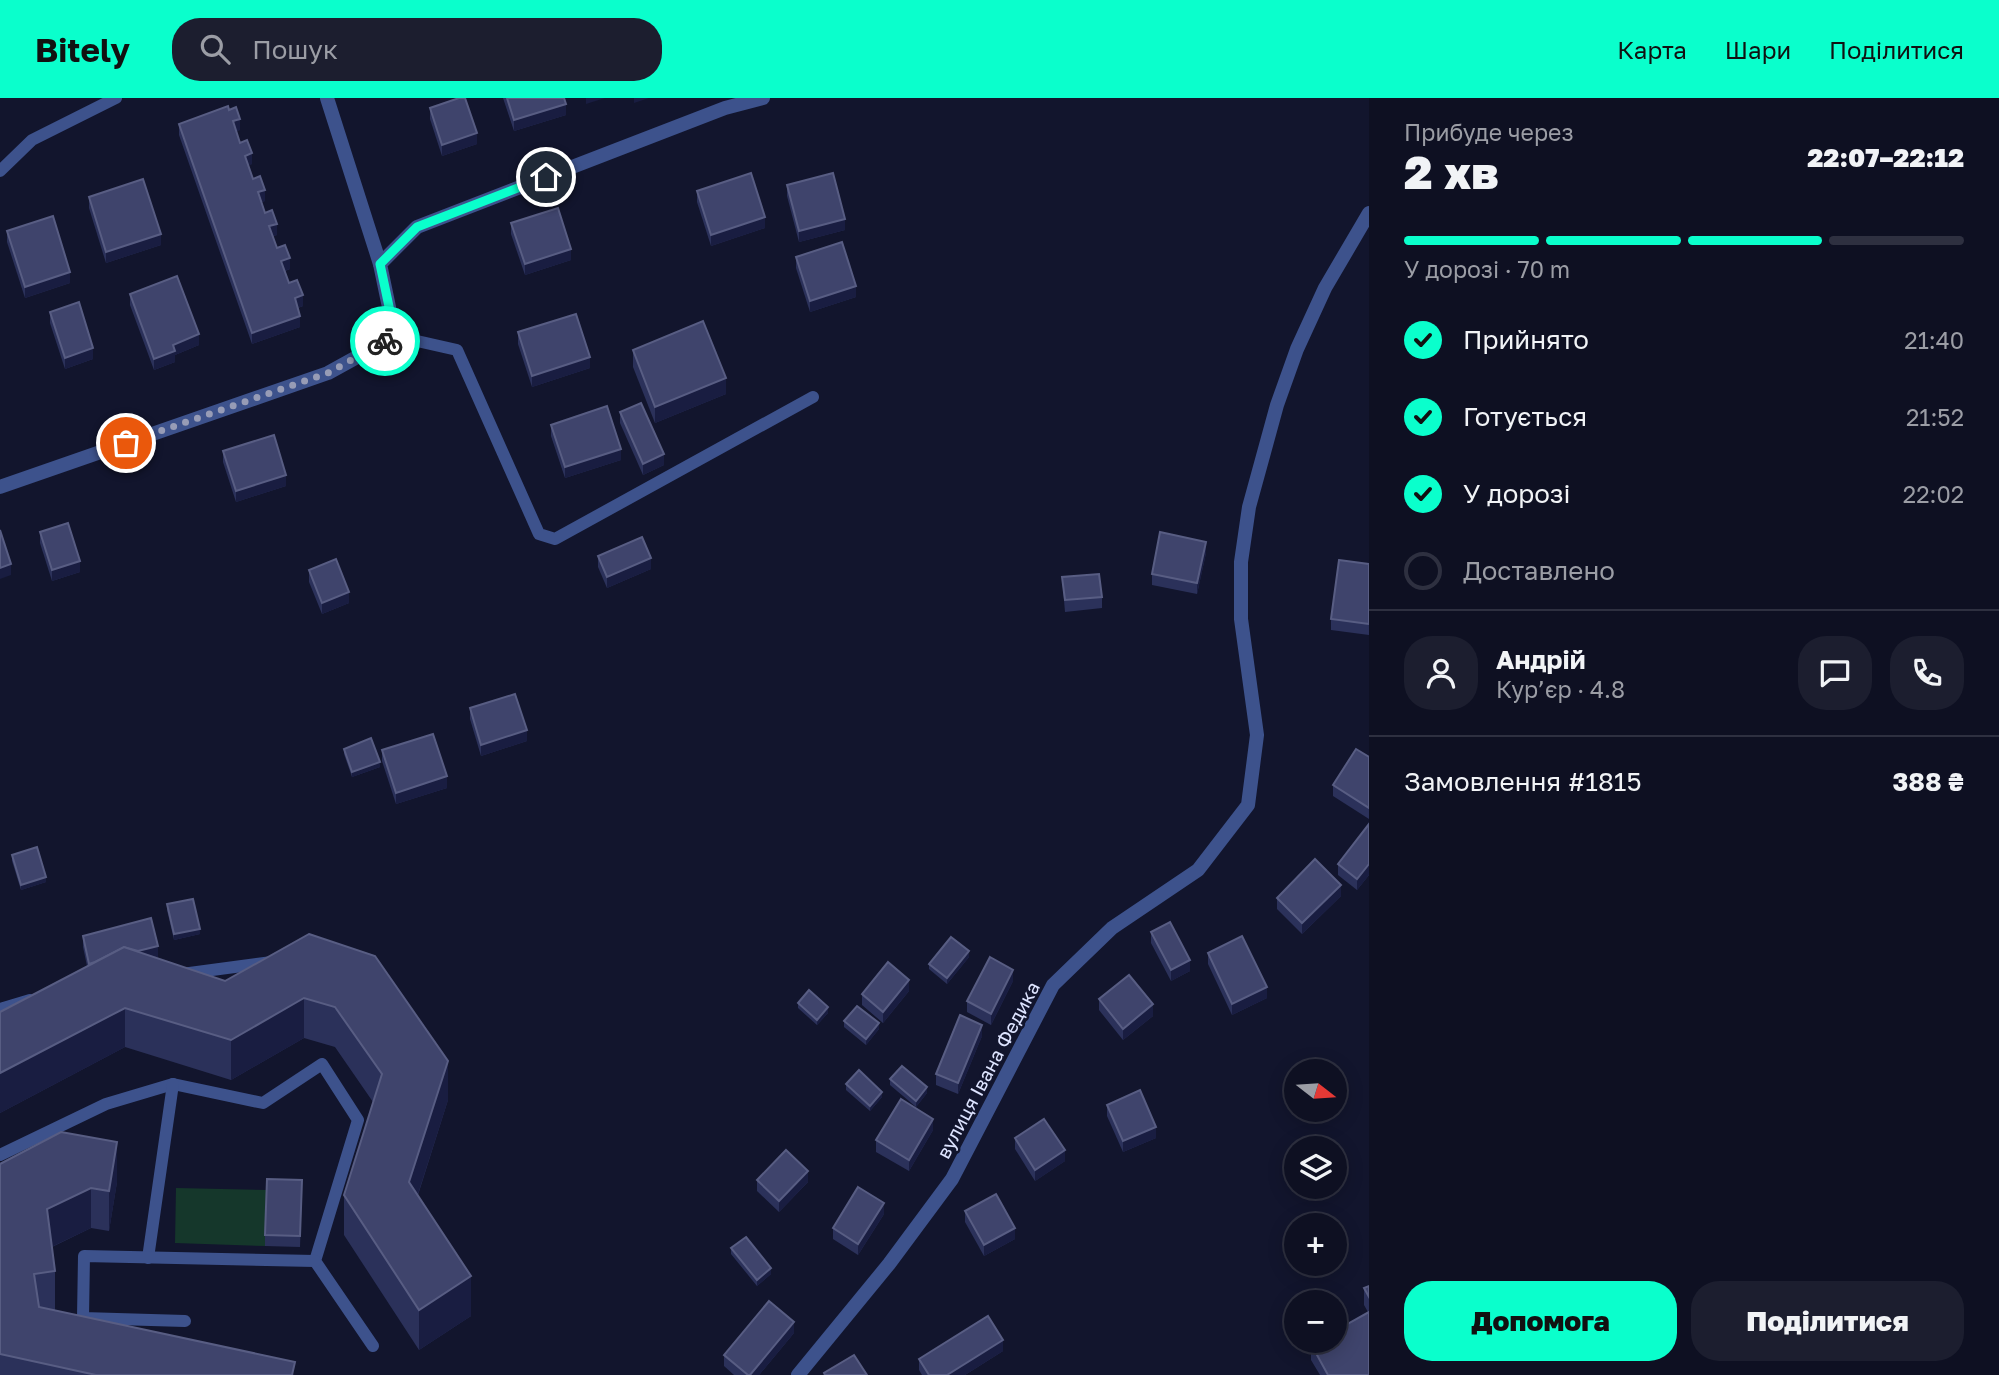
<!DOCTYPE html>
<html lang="uk">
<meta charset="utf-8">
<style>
:root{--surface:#0e1022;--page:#1c1e2f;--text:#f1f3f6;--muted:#9b9da5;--line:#2e3040;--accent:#0affcc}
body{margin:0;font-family:"Golos Text",sans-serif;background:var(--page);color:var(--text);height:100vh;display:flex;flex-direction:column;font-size:26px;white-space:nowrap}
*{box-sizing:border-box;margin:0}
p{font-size:23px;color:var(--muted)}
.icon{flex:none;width:38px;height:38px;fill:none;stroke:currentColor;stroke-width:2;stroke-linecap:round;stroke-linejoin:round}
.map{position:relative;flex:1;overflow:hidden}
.details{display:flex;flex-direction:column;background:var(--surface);width:630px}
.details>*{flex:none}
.needle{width:46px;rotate:107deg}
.buttons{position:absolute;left:1284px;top:961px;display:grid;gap:14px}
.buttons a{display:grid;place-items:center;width:63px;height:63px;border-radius:50%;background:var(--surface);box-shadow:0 4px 18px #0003,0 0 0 2px var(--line);font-size:35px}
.pin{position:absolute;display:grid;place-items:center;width:60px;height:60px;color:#fff;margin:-30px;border:4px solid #fff;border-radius:50%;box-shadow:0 2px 7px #0007}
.courier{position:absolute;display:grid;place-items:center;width:70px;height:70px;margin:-35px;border:5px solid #0affcc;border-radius:50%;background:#fff;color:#222;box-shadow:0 2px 9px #0007}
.summary em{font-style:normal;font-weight:800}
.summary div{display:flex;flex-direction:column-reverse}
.summary{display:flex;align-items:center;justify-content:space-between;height:119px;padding:0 35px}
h1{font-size:46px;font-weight:800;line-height:52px}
.bar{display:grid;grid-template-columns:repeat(4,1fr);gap:10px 7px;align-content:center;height:84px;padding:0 35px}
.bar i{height:9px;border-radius:5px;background:var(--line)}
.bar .current{background:var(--accent)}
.bar p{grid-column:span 4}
.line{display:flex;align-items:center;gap:18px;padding:0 35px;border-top:2px solid var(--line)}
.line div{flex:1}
.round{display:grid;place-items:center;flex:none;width:74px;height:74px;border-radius:28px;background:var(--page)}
ol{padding:0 35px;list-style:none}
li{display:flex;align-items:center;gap:21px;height:77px}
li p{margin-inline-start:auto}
li .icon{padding:7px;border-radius:50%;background:var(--accent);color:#111;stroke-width:4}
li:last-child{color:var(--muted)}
li i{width:38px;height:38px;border:4px solid var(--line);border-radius:50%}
.cta{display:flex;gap:14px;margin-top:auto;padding:14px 35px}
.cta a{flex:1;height:80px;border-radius:28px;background:var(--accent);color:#111;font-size:28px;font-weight:800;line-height:80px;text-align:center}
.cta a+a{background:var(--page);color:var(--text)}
header{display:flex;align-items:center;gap:42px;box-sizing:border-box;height:98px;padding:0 35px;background:var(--accent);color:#111}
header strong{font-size:33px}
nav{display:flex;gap:38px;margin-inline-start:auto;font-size:24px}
.search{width:490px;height:63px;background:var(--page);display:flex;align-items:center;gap:18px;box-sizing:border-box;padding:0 24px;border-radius:28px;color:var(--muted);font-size:26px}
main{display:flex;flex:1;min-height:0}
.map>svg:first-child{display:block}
.green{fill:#15372b}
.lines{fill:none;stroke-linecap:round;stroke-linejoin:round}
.service{stroke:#3d528c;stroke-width:12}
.minor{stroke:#3d528c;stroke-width:14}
.wall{fill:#2b315a}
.shaded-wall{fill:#191d41}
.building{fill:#3f446c;stroke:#585d83;stroke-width:2}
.done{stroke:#979cb6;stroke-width:7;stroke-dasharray:0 12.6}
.route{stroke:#0affcc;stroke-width:9}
.labels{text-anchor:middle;stroke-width:5;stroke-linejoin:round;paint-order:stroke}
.street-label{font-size:19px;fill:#dee4ff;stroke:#12152d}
</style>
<header>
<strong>Bitely</strong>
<div class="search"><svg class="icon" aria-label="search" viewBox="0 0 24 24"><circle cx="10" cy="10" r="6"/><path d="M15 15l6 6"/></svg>Пошук</div>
<nav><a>Карта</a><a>Шари</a><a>Поділитися</a></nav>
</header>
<main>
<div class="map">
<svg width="1369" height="1277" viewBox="0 0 1369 1277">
<rect width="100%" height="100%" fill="#12152d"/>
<!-- green -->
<polygon class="green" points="176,1090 267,1092 265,1148 175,1145"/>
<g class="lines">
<!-- service -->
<g class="service">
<polyline points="0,73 32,42 116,0"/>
<polyline points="395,238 457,252 539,436 555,441 813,299"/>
<polyline points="182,876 272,864"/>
<polyline points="0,911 30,902"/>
<polyline points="0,1057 106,1006 173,986 263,1005 322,966 358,1022 315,1163 373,1248"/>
<polyline points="148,1160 173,986"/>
<polyline points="185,1223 83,1220 84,1158 315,1163"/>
</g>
<!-- minor -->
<g class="minor">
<polyline points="327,0 380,166"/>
<polyline points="0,389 328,275 395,238 380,166 417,129 725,10 763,0"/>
<polyline points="798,1277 889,1166 952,1081 1053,887 1112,830 1198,772 1248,707 1257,637 1241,521 1241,464 1249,409 1277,307 1297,251 1325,190 1369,115"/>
</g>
</g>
<!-- wall -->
<g class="wall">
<polygon points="503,0 564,0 566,17 514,33"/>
<polygon points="430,10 477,46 442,58 430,21"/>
<polygon points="179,26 240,32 236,33 240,45 252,66 248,67 253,81 265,103 261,104 265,115 277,137 273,138 277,150 290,171 285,173 289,185 303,208 298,210 300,229 252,246 179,37"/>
<polygon points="787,87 845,132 799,144 787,98"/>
<polygon points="697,93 765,130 711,148 697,104"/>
<polygon points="89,99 161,147 106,165 89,110"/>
<polygon points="511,125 571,162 525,177 511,136"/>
<polygon points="7,133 70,185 25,200 7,144"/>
<polygon points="796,159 856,199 810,214 796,170"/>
<polygon points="130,196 199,247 175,257 175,264 154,272 130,207"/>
<polygon points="50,214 93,261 65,271 50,225"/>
<polygon points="518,234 590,270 532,289 518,246"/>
<polygon points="633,252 726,296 655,325 633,269"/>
<polygon points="620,314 664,367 643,377 620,325"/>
<polygon points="551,327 621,362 565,380 551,338"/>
<polygon points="223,353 286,388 236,404 223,364"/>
<polygon points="40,434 80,474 52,483 40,445"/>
<polygon points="1206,455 1197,496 1152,487 1152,476"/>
<polygon points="598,458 651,471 607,490 598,469"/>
<polygon points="1369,466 1369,537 1331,532 1331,521"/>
<polygon points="309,472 349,505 322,516 309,484"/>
<polygon points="1062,479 1102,499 1102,510 1065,514"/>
<polygon points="470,610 527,643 481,658 470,621"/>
<polygon points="344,651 380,669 352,679 344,656"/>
<polygon points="382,652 447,690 396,706 382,663"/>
<polygon points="1369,659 1369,721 1333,698 1333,687"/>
<polygon points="1369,726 1369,777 1357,792 1338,777 1338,766"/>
<polygon points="12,757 46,784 21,792 12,763"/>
<polygon points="1341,798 1302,836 1277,811 1277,800"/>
<polygon points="167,806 200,836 174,842 167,812"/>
<polygon points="1151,834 1190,873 1171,883 1151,845"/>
<polygon points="309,836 448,1002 418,1097 471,1218 419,1252 344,1137 344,1097 373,1004 335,949 304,940 231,982 125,949 0,1015 0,914 87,868 83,849 83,838 158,859 156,860 225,883"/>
<polygon points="1208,855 1267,900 1232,917 1208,866"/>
<polygon points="969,859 947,886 929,871 929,866"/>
<polygon points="1013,883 991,927 967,914 967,903"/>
<polygon points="909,893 883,925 862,907 862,896"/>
<polygon points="1099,901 1153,918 1123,942 1099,912"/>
<polygon points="798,905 828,915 817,927 798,910"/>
<polygon points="844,923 879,931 866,947 844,929"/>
<polygon points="982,938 958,996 936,987 936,976"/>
<polygon points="890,981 927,995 916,1009 890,987"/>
<polygon points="846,986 882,999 870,1013 846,992"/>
<polygon points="1107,1007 1156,1040 1123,1054 1107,1018"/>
<polygon points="933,1032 909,1073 876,1054 876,1042"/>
<polygon points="1015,1040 1065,1063 1035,1083 1015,1051"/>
<polygon points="0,1066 117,1084 109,1133 91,1130 52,1149 55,1173 55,1212 295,1277 0,1277"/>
<polygon points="757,1082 808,1084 779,1114 757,1093"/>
<polygon points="302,1094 300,1149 265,1148 265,1137"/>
<polygon points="965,1113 1015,1141 984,1158 965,1124"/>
<polygon points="884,1116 858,1157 833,1141 833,1130"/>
<polygon points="731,1150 771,1176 757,1188 731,1156"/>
<polygon points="1369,1188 1369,1277 1320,1277 1311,1262 1311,1246 1368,1214 1364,1207 1364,1190"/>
<polygon points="794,1235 759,1277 734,1277 724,1268 724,1257"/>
<polygon points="1003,1253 965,1277 922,1277 919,1272 919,1261"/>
</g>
<!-- shaded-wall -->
<g class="shaded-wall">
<polygon points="586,0 605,0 586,6"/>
<polygon points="634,0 649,0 634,5"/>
<polygon points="566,6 566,17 514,33 514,22"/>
<polygon points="240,21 240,32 233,34 233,23"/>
<polygon points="477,35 477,46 442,58 442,47"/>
<polygon points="252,55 252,66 245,69 245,58"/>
<polygon points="265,92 265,103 258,105 258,94"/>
<polygon points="765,119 765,130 711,148 711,137"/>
<polygon points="845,121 845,132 799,144 799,133"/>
<polygon points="277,126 277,137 269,139 269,128"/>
<polygon points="161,136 161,147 106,165 106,154"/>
<polygon points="571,151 571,162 525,177 525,166"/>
<polygon points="290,160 290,171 281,174 281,163"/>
<polygon points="70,174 70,185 25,200 25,189"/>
<polygon points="856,188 856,199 810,214 810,203"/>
<polygon points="303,197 303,208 295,211 295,200"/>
<polygon points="300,218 300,229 252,246 252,235"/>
<polygon points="199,236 199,247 175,257 175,264 154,272 154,261 173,247"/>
<polygon points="93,250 93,261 65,271 65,260"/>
<polygon points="590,259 590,270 532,289 532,278"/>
<polygon points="726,280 726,296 655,325 655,309"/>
<polygon points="621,351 621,362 565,380 565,369"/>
<polygon points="664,356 664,367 643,377 643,366"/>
<polygon points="286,377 286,388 236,404 236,393"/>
<polygon points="1206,444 1206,455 1197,496 1197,485"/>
<polygon points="651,460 651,471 607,490 607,479"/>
<polygon points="80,463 80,474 52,483 52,472"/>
<polygon points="11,466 11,477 0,481 0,470"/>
<polygon points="349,494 349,505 322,516 322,505"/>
<polygon points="527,632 527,643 481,658 481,647"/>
<polygon points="380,664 380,669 352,679 352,674"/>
<polygon points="447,678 447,690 396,706 396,695"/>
<polygon points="1369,766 1369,777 1357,792 1357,781"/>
<polygon points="46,779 46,784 21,792 21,787"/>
<polygon points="1341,787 1341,798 1302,836 1302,825"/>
<polygon points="200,831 200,836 174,842 174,836"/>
<polygon points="158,848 158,859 89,877 89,866"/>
<polygon points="969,853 969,859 947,886 947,880"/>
<polygon points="1190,862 1190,873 1171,883 1171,872"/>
<polygon points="1013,872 1013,883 991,927 991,916"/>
<polygon points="909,882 909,893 883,925 883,914"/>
<polygon points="1267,889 1267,900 1232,917 1232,906"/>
<polygon points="304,900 304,940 231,982 231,942"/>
<polygon points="1153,906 1153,918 1123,942 1123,931"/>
<polygon points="828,909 828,915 817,927 817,922"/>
<polygon points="125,910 125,949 0,1015 0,975"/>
<polygon points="879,925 879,931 866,947 866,941"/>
<polygon points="982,927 982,938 958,996 958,985"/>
<polygon points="448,963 448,1002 409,1124 409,1084"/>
<polygon points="927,989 927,995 916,1009 916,1003"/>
<polygon points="882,994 882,999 870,1013 870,1008"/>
<polygon points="933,1021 933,1032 909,1073 909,1062"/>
<polygon points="1156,1029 1156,1040 1123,1054 1123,1043"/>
<polygon points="117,1044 117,1084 109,1133 109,1093"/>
<polygon points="1065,1052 1065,1063 1035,1083 1035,1072"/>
<polygon points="808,1073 808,1084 779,1114 779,1103"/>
<polygon points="91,1090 91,1130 47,1151 47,1111"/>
<polygon points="884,1105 884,1116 858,1157 858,1146"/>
<polygon points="1015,1130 1015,1141 984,1158 984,1147"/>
<polygon points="771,1170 771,1176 757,1188 757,1182"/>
<polygon points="471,1178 471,1218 419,1252 419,1212"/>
<polygon points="794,1224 794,1235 759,1277 750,1277"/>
<polygon points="1003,1242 1003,1253 965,1277 947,1277"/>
</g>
<!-- building -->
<g class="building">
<polygon points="459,0 465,0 477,35 442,47 430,10"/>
<polygon points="507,0 564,0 566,6 514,22"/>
<polygon points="228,8 229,12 236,9 240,21 233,23 240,45 247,42 252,55 245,58 253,81 260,78 265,92 258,94 265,115 272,112 277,126 269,128 277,150 285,147 290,160 281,163 289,185 297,182 303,197 295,200 300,218 252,235 179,26"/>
<polygon points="751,75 765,119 711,137 697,93"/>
<polygon points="833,75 845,121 799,133 787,87"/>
<polygon points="143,81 161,136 106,154 89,99"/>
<polygon points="558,110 571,151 525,166 511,125"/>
<polygon points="53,118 70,174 25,189 7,133"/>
<polygon points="842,144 856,188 810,203 796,159"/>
<polygon points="177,178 199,236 173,247 175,253 154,261 130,196"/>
<polygon points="79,204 93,250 65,260 50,214"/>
<polygon points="576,216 590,259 532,278 518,234"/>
<polygon points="703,223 726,280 655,309 633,252"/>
<polygon points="641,305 664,356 643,366 620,314"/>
<polygon points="607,308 621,351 565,369 551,327"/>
<polygon points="274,337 286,377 236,393 223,353"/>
<polygon points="68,425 80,463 52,472 40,434"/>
<polygon points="0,432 11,466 0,470"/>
<polygon points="1160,434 1206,444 1197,485 1152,476"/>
<polygon points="642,439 651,460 607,479 598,458"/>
<polygon points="336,461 349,494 322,505 309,472"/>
<polygon points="1339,462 1369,466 1369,526 1331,521"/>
<polygon points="1099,476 1102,499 1065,502 1062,479"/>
<polygon points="515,596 527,632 481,647 470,610"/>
<polygon points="433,636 447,678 396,695 382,652"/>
<polygon points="371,640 380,664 352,674 344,651"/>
<polygon points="1356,651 1369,659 1369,710 1333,687"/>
<polygon points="1369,726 1369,766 1357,781 1338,766"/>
<polygon points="37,749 46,779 21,787 12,757"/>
<polygon points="1315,761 1341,787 1302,825 1277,800"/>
<polygon points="193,801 200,831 174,836 167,806"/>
<polygon points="151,820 158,848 138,853 124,849 95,864 89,866 83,838"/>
<polygon points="1170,824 1190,862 1171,872 1151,834"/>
<polygon points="309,836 375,858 448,963 409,1084 471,1178 419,1212 344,1097 382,976 335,909 304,900 231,942 125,910 0,975 0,914 124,849 225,883"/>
<polygon points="1242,838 1267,889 1232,906 1208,855"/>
<polygon points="951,839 969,853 947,880 929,866"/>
<polygon points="990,859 1013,872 991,916 967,903"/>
<polygon points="888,864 909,882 883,914 862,896"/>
<polygon points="1129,877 1153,906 1123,931 1099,901"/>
<polygon points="809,892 828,909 817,922 798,905"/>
<polygon points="857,908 879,925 866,941 844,923"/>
<polygon points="960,917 982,927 958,985 936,976"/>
<polygon points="902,968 927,989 916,1003 890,981"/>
<polygon points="859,972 882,994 870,1008 846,986"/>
<polygon points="1140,992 1156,1029 1123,1043 1107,1007"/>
<polygon points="901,1001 933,1021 909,1062 876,1042"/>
<polygon points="1044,1021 1065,1052 1035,1072 1015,1040"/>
<polygon points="61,1034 117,1044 109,1093 91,1090 47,1111 55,1173 34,1176 39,1209 295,1264 292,1277 96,1277 0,1256 0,1066"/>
<polygon points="786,1052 808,1073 779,1103 757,1082"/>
<polygon points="267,1081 302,1082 300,1138 265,1137"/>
<polygon points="858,1089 884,1105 858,1146 833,1130"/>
<polygon points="996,1096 1015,1130 984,1147 965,1113"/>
<polygon points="746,1139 771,1170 757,1182 731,1150"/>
<polygon points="1369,1188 1369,1199 1364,1190"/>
<polygon points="769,1203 794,1224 750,1277 748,1277 724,1257"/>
<polygon points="1369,1214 1369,1277 1328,1277 1311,1246 1317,1242 1335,1242 1335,1233"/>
<polygon points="988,1218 1003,1242 947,1277 929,1277 919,1261"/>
<polygon points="854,1257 867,1277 825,1277 824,1275"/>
</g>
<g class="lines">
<!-- done -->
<polyline class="done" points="126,345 328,275 385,243"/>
<!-- route -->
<polyline class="route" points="385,243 395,237 380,166 417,129 546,79"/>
</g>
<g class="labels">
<!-- street labels -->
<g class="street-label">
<text transform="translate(988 972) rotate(-62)" y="7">вулиця Івана Федика</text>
</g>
</g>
</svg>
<div class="buttons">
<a><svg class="needle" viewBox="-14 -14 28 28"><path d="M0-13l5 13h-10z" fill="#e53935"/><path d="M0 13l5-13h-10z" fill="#9b9da5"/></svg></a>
<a><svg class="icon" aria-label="layers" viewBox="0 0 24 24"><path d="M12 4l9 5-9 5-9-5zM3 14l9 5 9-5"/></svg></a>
<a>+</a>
<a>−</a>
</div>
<div class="pin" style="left:126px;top:345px;background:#ea580c"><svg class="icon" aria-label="bag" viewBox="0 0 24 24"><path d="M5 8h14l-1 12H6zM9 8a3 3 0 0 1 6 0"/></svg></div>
<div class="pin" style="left:546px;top:79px;background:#1f2937"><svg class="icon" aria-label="home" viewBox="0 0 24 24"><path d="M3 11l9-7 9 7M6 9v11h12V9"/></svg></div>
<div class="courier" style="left:385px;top:243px"><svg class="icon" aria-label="bike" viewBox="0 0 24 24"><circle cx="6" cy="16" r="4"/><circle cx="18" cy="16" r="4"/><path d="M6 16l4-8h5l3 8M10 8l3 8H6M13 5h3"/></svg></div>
</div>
<section class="details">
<div class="summary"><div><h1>2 хв</h1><p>Прибуде через</p></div><em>22:07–22:12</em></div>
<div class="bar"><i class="current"></i><i class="current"></i><i class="current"></i><i></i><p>У дорозі · 70 m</p></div>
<ol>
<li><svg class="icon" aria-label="check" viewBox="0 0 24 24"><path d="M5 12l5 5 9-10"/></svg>Прийнято<p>21:40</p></li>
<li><svg class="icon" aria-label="check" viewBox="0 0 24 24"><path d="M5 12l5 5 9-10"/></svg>Готується<p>21:52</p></li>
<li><svg class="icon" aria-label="check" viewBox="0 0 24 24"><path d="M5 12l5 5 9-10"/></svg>У дорозі<p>22:02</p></li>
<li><i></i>Доставлено</li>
</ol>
<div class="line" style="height:126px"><a class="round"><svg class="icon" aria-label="person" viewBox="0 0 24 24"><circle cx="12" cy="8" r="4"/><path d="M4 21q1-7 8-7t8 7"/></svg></a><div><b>Андрій</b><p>Кур’єр · 4.8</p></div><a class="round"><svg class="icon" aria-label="chat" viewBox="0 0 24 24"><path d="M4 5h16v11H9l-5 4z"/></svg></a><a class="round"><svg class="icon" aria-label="phone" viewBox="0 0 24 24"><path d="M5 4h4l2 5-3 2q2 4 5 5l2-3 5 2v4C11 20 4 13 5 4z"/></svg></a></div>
<div class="line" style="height:91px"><div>Замовлення #1815</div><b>388 ₴</b></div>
<div class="cta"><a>Допомога</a><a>Поділитися</a></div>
</section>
</main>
